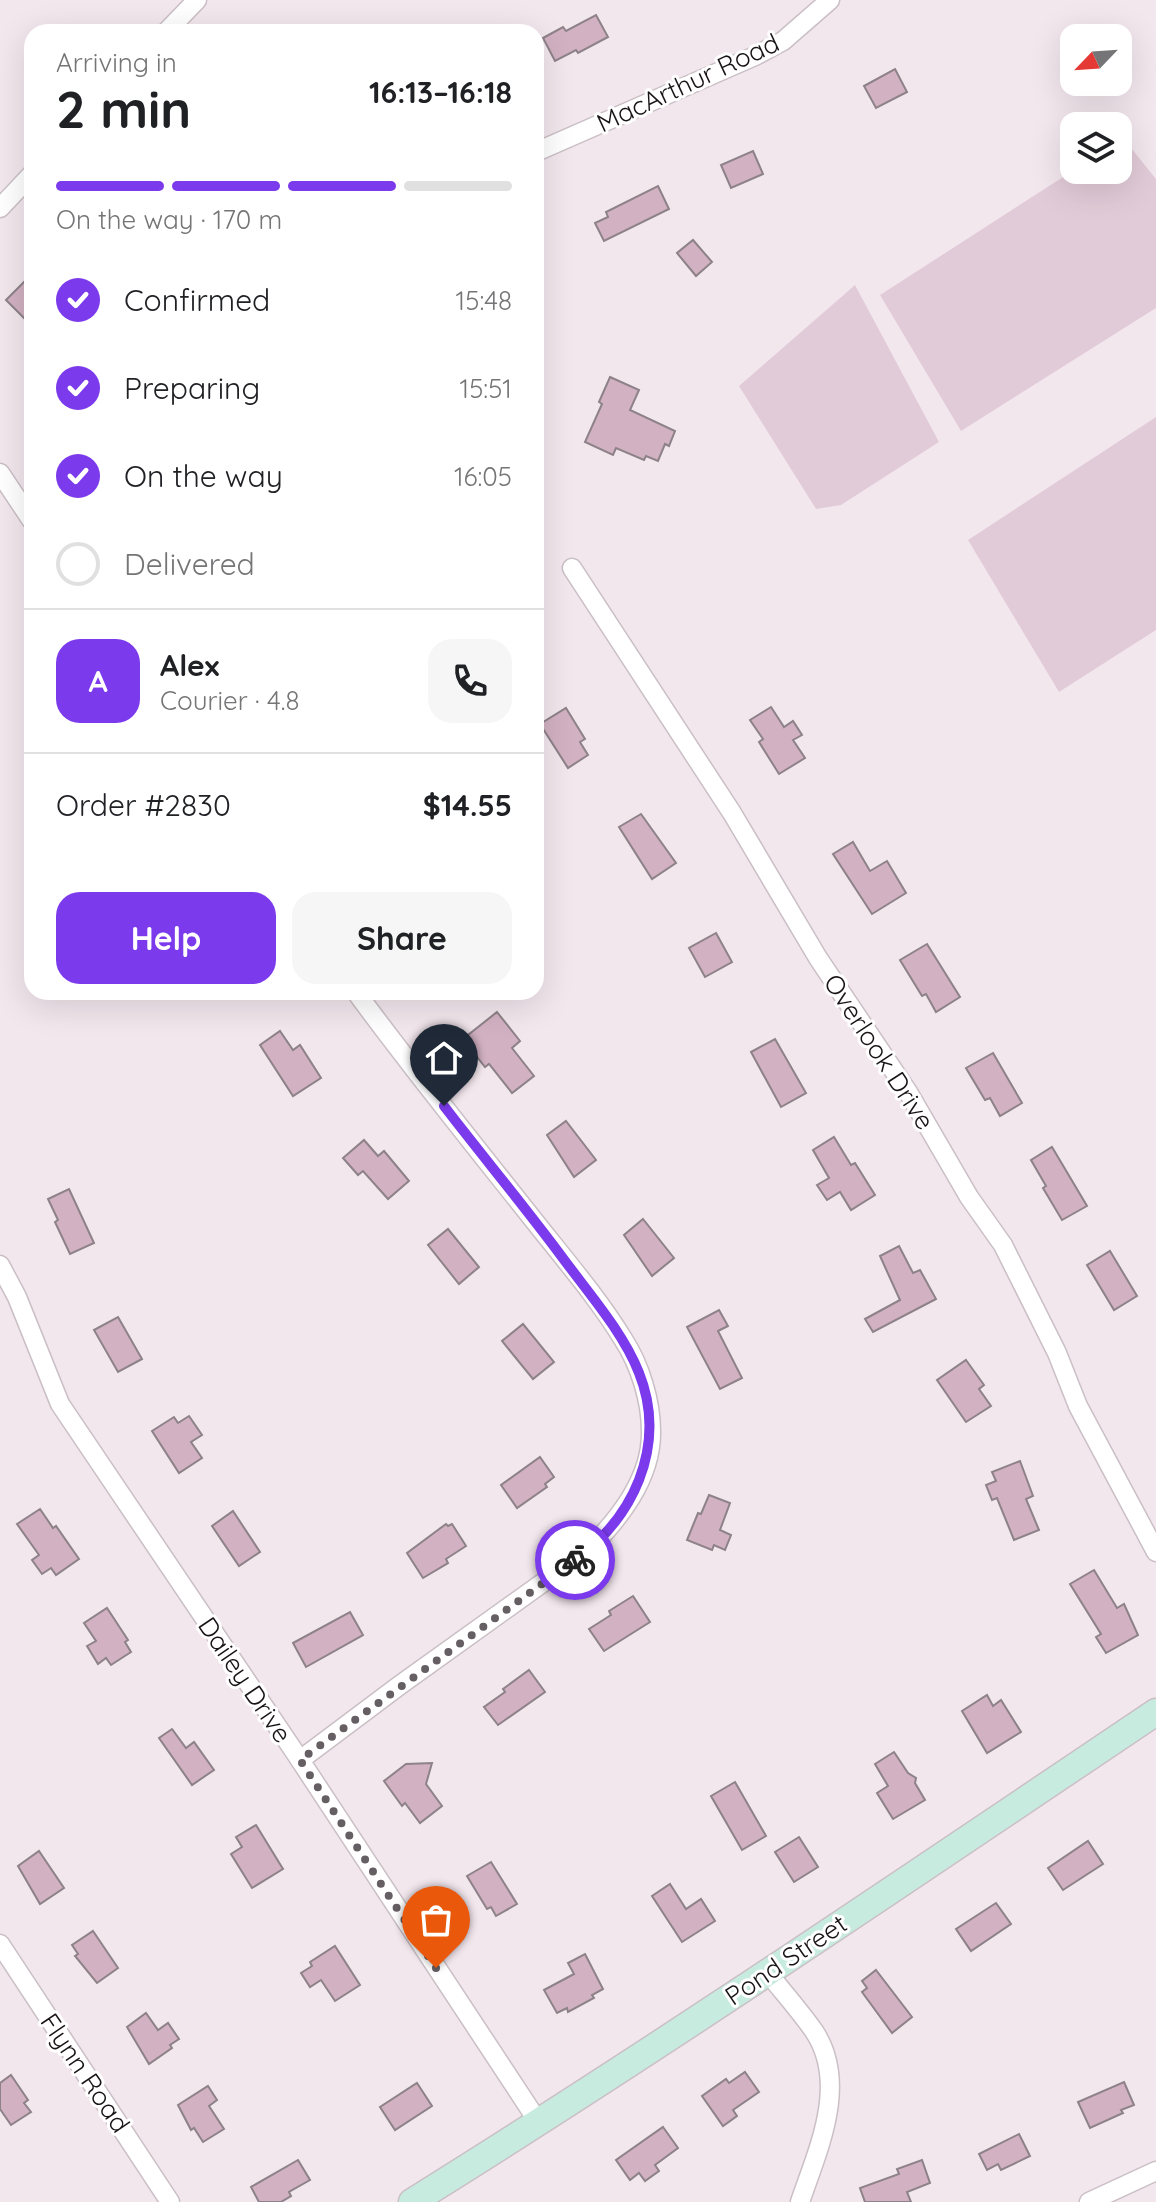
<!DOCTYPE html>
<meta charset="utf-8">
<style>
:root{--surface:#fff;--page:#f6f6f6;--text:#202124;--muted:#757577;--line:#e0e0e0;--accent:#7c3aed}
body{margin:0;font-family:Quicksand,sans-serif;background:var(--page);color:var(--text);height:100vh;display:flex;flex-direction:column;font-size:30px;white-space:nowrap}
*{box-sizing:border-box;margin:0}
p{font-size:26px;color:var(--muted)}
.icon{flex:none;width:44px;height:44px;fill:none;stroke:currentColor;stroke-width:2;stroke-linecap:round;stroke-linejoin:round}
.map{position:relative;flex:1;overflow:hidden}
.drawer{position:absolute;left:24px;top:24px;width:520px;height:976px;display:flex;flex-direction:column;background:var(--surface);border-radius:24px;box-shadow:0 8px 32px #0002}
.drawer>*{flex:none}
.needle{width:52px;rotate:245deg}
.controls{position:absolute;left:1060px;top:24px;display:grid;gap:16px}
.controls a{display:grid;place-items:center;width:72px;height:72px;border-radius:16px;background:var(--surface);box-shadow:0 8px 32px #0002;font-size:40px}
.pin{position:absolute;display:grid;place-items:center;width:68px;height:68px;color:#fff;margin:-82px -34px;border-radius:50% 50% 50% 0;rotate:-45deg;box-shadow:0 0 8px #0007}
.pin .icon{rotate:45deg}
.courier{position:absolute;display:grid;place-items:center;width:80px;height:80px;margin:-40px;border:6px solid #7c3aed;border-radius:50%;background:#fff;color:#222;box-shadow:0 2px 10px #0007}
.overview em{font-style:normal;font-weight:700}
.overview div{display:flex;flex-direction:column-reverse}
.overview{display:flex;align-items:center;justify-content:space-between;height:136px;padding:0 32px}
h1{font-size:52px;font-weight:700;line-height:60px}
.bar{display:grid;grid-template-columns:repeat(4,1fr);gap:12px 8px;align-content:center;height:96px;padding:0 32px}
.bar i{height:10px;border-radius:6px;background:var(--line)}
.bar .current{background:var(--accent)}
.bar p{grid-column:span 4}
.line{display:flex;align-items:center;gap:20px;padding:0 32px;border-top:2px solid var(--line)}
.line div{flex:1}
.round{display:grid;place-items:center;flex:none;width:84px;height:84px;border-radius:24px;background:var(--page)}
ol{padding:0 32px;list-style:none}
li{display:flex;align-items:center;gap:24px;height:88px}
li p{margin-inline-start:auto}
li .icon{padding:8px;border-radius:50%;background:var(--accent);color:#fff;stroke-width:4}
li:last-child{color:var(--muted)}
li i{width:44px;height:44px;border:4px solid var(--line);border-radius:50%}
.primary-button{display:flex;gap:16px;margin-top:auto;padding:16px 32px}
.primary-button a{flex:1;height:92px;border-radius:24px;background:var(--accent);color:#fff;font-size:32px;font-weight:700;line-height:92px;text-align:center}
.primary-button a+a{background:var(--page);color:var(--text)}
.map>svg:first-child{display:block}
.green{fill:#e2cbd8}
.building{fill:#d2b1c3;stroke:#8d8288;stroke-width:2}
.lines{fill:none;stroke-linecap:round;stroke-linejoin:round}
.street-casing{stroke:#cabfc5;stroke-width:21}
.secondary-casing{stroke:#cabfc5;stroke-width:29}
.street{stroke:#fff;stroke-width:18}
.secondary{stroke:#c8ebe0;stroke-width:26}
.done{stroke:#655e62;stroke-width:8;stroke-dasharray:0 14.4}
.route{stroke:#7c3aed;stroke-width:10}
.labels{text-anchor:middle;stroke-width:6;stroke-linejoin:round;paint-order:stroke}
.street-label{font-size:26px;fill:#181416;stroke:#fff}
</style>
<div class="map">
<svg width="1156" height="2202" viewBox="0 0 1156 2202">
<rect width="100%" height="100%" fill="#f3e7ee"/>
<!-- green -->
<g class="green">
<polygon points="1123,138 1156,179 1156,308 961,431 880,295 1074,170 1118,170 1118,142"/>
<polygon points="855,285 939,442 841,505 816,509 739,386"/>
<polygon points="1156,417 1156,630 1059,692 968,540"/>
</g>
<!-- building -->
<g class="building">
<polygon points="596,15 608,37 578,53 576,50 555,61 543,38 563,27 566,31"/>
<polygon points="895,69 907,92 876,108 864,86"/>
<polygon points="753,151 763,174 731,188 721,165"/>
<polygon points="658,186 669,209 604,241 595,223 608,217 606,212"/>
<polygon points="693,240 712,262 696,276 677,253"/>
<polygon points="32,274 32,326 6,300"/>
<polygon points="610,377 639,390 630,410 675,431 669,446 665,444 658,461 646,456 644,460 616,448 613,455 585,442 602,404 599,402"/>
<polygon points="771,707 784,727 793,721 802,735 793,740 805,758 779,774 759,742 763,739 750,720"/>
<polygon points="566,708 585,739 580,742 588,755 568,768 540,724"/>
<polygon points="641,814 676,863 652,879 619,827"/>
<polygon points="853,842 870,871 887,861 906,893 872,914 833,854"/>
<polygon points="716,933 732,962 705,977 689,948"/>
<polygon points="927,944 960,997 936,1012 926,994 922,996 900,960"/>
<polygon points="497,1012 520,1041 512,1048 534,1076 512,1093 489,1064 485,1067 463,1039"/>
<polygon points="280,1031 293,1050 300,1045 321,1078 293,1096 260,1045"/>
<polygon points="775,1039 806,1093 781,1107 751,1052"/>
<polygon points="993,1053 1022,1103 1000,1116 990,1098 985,1100 966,1068"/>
<polygon points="566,1121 596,1160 574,1177 547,1135"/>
<polygon points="834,1137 851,1165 855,1163 875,1195 851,1210 840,1192 827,1200 817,1185 829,1178 813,1150"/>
<polygon points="364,1140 378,1156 384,1151 409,1181 388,1199 363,1171 358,1175 343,1158"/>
<polygon points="1052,1147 1087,1206 1062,1220 1043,1188 1046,1186 1031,1160"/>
<polygon points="69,1189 94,1243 70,1254 55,1222 58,1220 48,1199"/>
<polygon points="643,1219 674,1258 652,1276 624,1235"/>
<polygon points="448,1229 479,1267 459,1284 428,1245"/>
<polygon points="899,1246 913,1273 920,1270 936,1299 873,1332 865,1319 900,1300 880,1256"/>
<polygon points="1110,1251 1137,1296 1114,1310 1087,1265"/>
<polygon points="719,1310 728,1326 718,1331 742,1378 720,1389 687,1327"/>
<polygon points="118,1317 142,1359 118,1372 94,1330"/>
<polygon points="523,1324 554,1362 533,1379 502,1341"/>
<polygon points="966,1360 984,1385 979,1389 991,1406 966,1422 937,1380"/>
<polygon points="189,1416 202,1435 191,1442 202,1458 179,1473 152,1431 174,1417 178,1423"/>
<polygon points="540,1457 554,1477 545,1484 547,1487 517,1508 501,1485"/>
<polygon points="1020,1461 1033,1496 1026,1499 1039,1530 1014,1540 997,1498 992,1500 986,1485 996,1481 992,1472"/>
<polygon points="709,1495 730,1503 720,1530 731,1535 725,1550 714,1545 712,1550 687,1540 698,1513 701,1514"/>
<polygon points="40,1509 53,1528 56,1526 79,1559 56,1575 51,1568 42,1574 32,1560 39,1555 17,1524"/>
<polygon points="233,1511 260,1552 239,1566 212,1526"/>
<polygon points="446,1524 448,1526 452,1524 466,1546 446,1559 448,1563 423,1578 407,1553"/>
<polygon points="1094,1570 1117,1608 1124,1604 1138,1635 1106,1653 1096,1637 1101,1634 1070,1584"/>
<polygon points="633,1596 650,1622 604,1651 589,1629 611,1615 609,1611"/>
<polygon points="107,1608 128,1640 125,1642 131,1652 111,1665 106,1658 98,1664 87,1646 96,1641 84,1623"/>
<polygon points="350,1612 363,1635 306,1667 293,1643"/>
<polygon points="529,1670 545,1692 498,1725 484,1707 505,1692 503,1689"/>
<polygon points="987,1695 993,1706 1001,1700 1021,1732 987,1753 962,1711"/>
<polygon points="172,1729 186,1748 194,1742 214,1770 192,1785 159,1738"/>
<polygon points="894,1752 908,1773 916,1778 915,1783 925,1800 893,1819 877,1793 888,1786 875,1764"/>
<polygon points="432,1763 426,1784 442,1806 420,1823 405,1803 402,1806 384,1781 406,1764"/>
<polygon points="735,1782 766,1836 742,1850 711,1796"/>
<polygon points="256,1825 283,1869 252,1888 231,1854 242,1847 236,1837"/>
<polygon points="799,1837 818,1867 794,1882 775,1852"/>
<polygon points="1088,1841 1103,1864 1063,1890 1048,1868"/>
<polygon points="39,1851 64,1888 40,1904 18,1866"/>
<polygon points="491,1862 517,1904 496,1916 491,1907 487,1909 467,1876"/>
<polygon points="670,1884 686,1909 701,1899 715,1921 682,1942 652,1896"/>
<polygon points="996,1903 1011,1924 971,1951 956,1929"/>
<polygon points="93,1931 118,1968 97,1983 75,1956 78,1954 72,1945"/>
<polygon points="335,1946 360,1985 335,2001 321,1980 310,1987 301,1973 312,1966 310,1962"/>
<polygon points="585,1954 603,1989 592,1995 594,1998 568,2012 567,2008 557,2013 544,1990 574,1974 568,1963"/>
<polygon points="876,1970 912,2017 892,2033 862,1992 867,1988 862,1981"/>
<polygon points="146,2013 158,2030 168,2023 179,2039 170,2045 172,2048 149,2064 127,2027"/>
<polygon points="745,2072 759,2092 733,2110 737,2116 723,2126 702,2096 726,2079 729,2083"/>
<polygon points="11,2075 28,2100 24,2103 31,2112 11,2125 0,2109 0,2083"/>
<polygon points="1124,2082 1134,2105 1121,2110 1123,2113 1090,2128 1078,2102"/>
<polygon points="417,2083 432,2106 395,2130 380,2107"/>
<polygon points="208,2086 217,2100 209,2106 224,2129 203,2142 194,2128 191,2130 178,2105"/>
<polygon points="663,2127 678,2148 655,2165 659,2171 645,2181 639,2173 630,2180 616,2160"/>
<polygon points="1019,2134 1030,2156 1001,2170 998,2164 987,2170 979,2154"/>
<polygon points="298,2160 310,2180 289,2192 291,2196 281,2202 259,2202 251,2187"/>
<polygon points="922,2160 930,2183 907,2192 911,2202 865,2202 860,2188 899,2174 897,2169"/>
</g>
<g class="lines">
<!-- street casing -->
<g class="street-casing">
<g id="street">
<polyline points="166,32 197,0"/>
<polyline points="536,152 755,56 783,41 830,0"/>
<polyline points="0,208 32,174"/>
<polyline points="0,473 32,521"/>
<polyline points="572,568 732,813 818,958 908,1092 969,1197 1003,1245 1057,1353 1078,1406 1156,1552"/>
<polyline points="0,1265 17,1297 60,1404 300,1760 539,2123"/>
<path d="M 300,1760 L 400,1685 L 587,1551 C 618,1520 652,1479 651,1431 C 651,1401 640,1365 623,1339 C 596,1295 560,1254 528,1213 C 470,1140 411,1067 356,992"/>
<polyline points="0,1944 170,2202"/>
<path d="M 768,1973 C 783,1992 800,2011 814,2031 C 849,2084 818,2149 800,2202"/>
<polyline points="1089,2202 1156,2171"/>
</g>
</g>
<!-- secondary casing -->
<g class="secondary-casing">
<path id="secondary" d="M 412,2202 C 664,2045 909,1878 1156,1712"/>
</g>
<!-- street -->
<use href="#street" class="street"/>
<!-- secondary -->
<use href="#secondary" class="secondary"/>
</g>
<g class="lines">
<!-- done -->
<polyline class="done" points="436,1968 300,1760 575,1560"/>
<!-- route -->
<path class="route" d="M 444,1106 C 484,1158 526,1208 565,1261 C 616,1329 674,1389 639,1480 C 626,1513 604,1539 575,1560"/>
</g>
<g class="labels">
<!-- street labels -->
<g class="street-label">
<text transform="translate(688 83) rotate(-25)" y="9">MacArthur Road</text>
<text transform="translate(879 1052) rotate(57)" y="9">Overlook Drive</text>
<text transform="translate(245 1680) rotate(56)" y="9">Dailey Drive</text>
<text transform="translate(786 1960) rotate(-34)" y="9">Pond Street</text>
<text transform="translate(85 2073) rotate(56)" y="9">Flynn Road</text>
</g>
</g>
</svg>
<div class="controls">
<a><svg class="needle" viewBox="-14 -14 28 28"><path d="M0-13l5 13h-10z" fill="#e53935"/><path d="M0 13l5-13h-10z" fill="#757577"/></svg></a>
<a><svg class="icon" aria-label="layers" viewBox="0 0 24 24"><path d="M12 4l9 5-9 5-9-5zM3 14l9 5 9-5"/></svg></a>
</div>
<div class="pin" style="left:436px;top:1968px;background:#ea580c"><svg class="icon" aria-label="bag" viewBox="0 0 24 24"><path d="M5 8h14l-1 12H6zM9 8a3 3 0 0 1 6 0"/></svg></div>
<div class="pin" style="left:444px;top:1106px;background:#1f2937"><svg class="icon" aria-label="home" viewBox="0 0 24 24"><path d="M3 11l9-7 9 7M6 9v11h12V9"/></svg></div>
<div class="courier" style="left:575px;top:1560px"><svg class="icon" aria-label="bike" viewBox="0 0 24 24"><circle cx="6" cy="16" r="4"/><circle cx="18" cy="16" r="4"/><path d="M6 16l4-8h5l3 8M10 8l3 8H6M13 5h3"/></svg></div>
<section class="drawer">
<div class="overview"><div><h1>2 min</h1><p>Arriving in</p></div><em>16:13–16:18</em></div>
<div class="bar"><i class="current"></i><i class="current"></i><i class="current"></i><i></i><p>On the way · 170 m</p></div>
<ol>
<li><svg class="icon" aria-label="check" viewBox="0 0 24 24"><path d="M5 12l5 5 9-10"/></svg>Confirmed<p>15:48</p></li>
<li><svg class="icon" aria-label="check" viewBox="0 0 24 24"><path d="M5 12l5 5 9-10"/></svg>Preparing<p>15:51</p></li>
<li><svg class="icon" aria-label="check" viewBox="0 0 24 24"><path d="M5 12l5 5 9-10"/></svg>On the way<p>16:05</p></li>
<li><i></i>Delivered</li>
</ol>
<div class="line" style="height:144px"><b class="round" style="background:var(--accent);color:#fff">A</b><div><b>Alex</b><p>Courier · 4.8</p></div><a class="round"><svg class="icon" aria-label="phone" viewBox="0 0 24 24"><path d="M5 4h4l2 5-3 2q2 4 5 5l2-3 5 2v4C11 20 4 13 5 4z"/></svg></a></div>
<div class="line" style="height:104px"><div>Order #2830</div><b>$14.55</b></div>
<div class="primary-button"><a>Help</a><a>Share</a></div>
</section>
</div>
